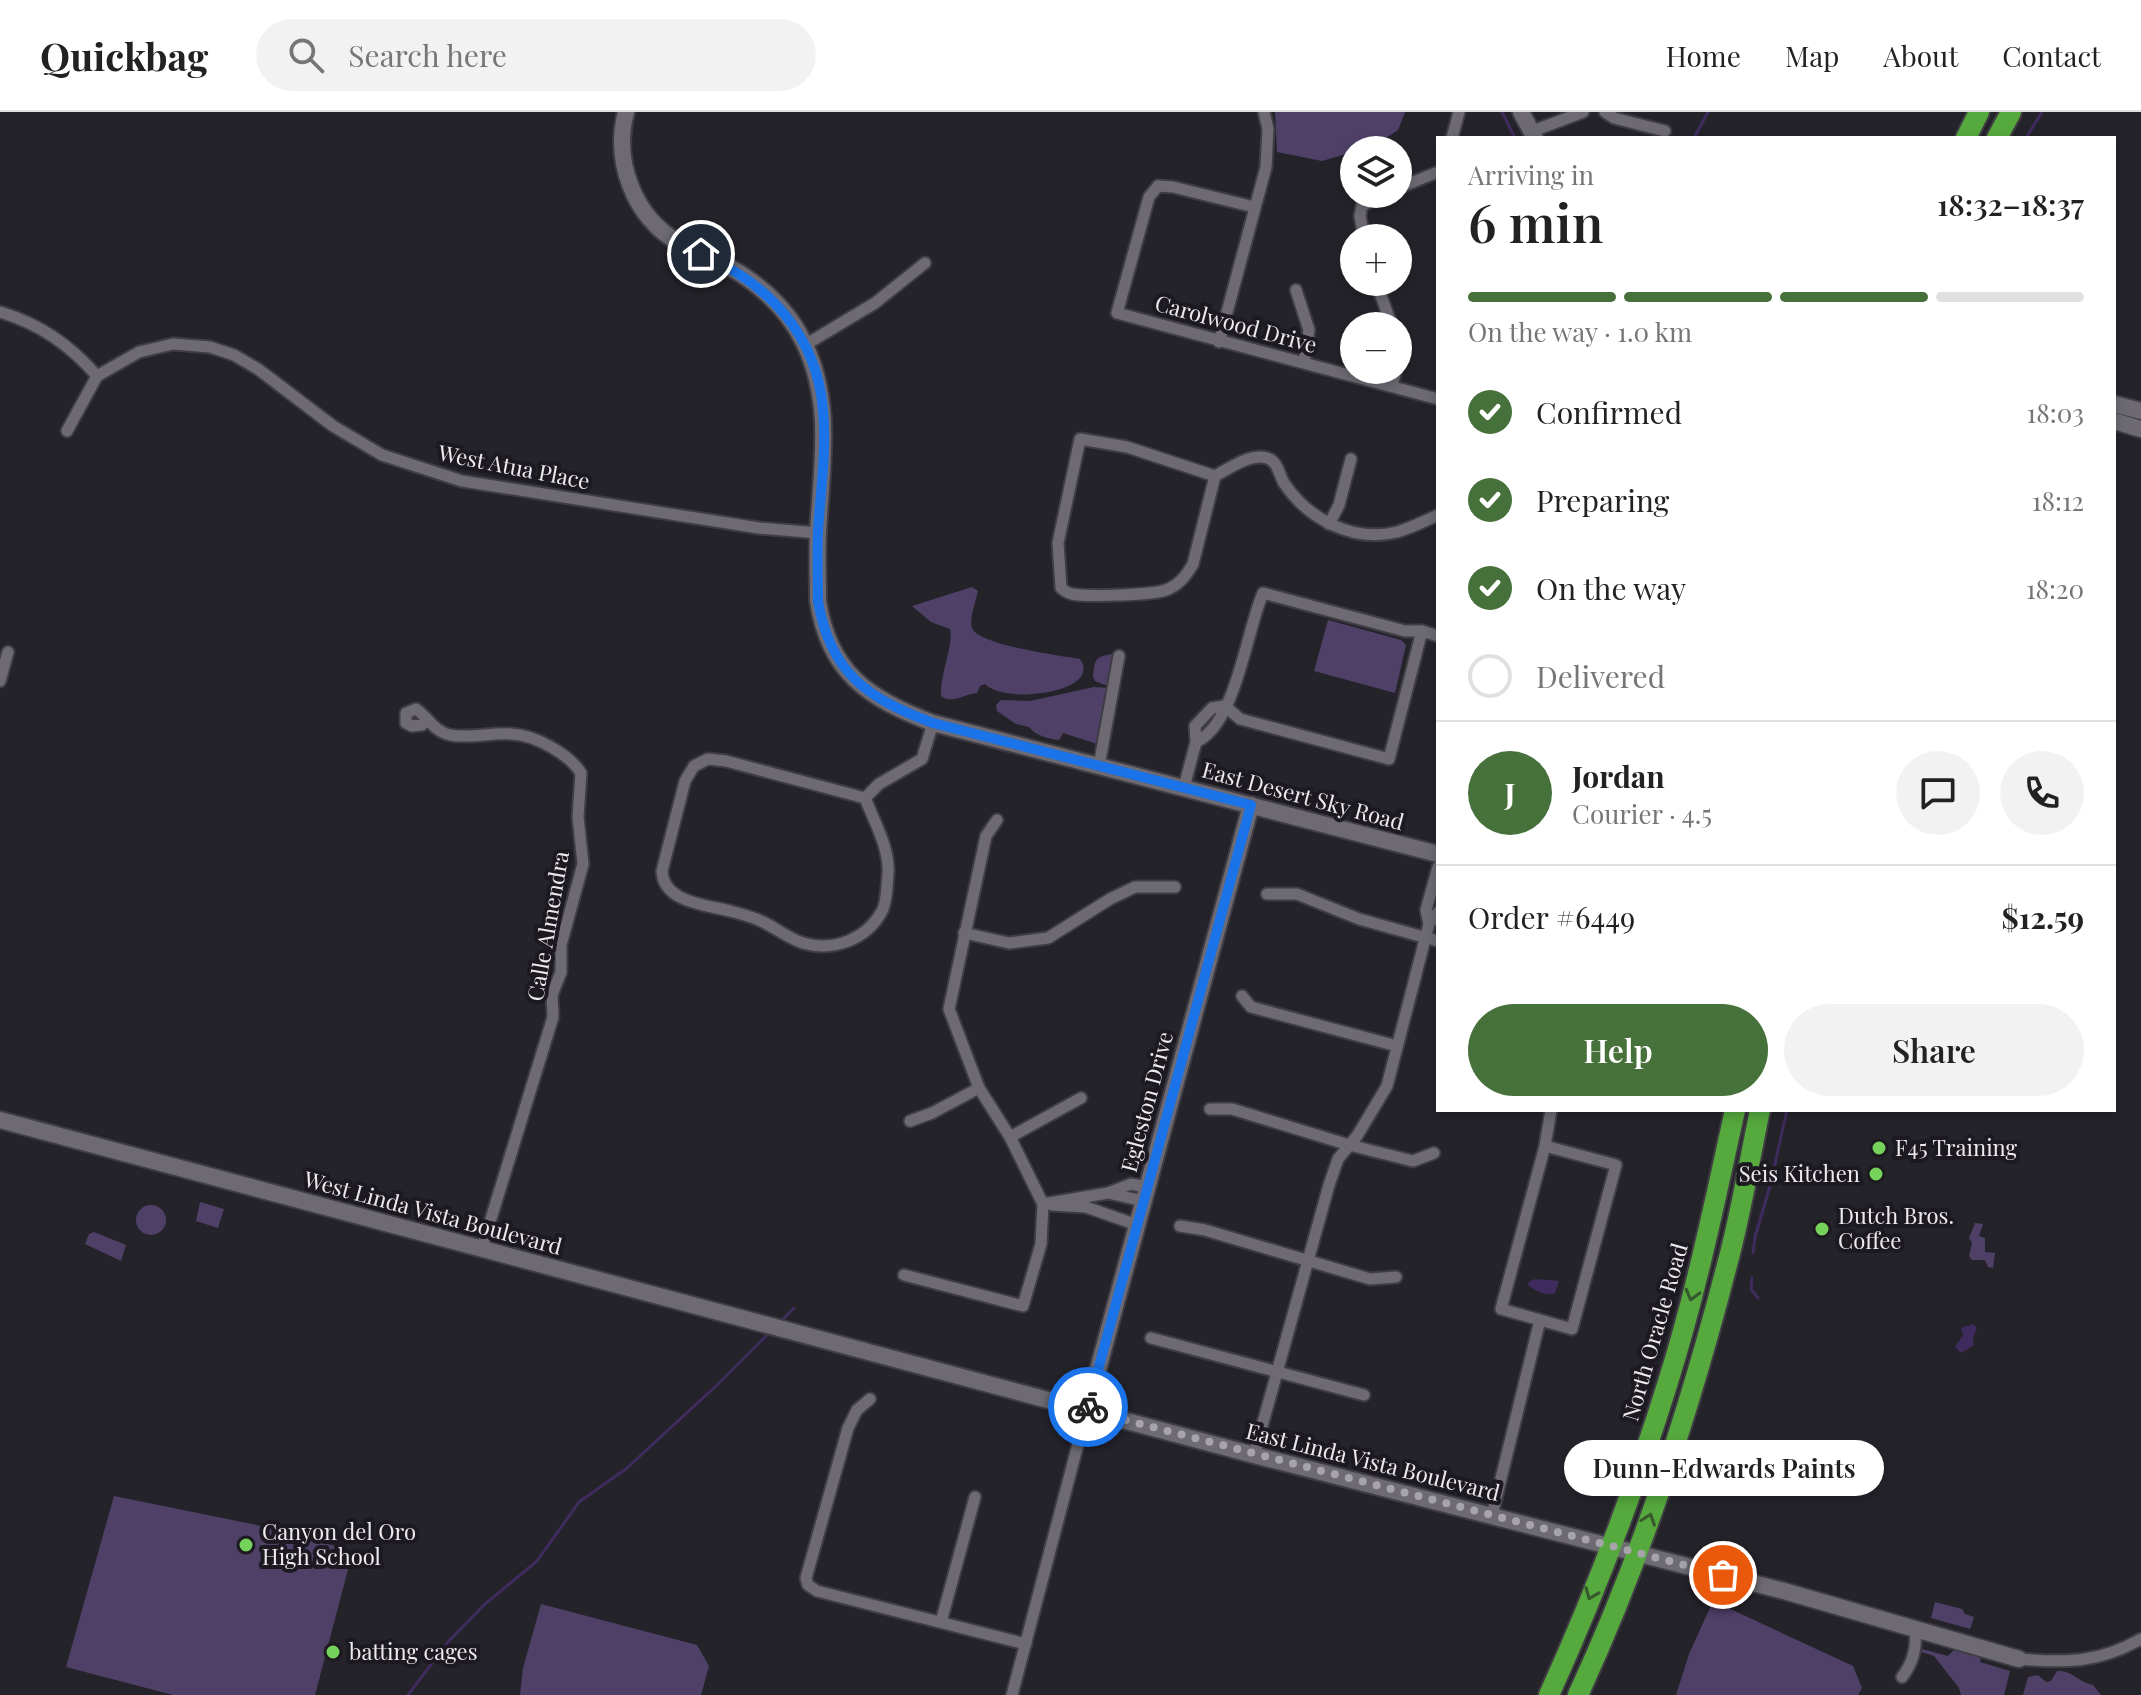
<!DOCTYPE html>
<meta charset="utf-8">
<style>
:root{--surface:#fff;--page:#f2f2f2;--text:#222;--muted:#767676;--line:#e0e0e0;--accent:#47713b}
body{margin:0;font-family:"Playfair Display",serif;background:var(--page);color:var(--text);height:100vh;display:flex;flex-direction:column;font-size:30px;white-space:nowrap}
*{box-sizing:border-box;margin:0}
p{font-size:26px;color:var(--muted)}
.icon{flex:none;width:44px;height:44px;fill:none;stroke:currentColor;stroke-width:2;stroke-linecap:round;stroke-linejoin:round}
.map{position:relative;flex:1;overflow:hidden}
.panel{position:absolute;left:1436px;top:24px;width:680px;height:976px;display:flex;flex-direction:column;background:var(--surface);border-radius:0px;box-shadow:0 4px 12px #0003}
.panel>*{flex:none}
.tools{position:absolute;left:1340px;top:24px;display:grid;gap:16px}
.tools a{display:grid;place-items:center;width:72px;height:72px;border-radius:50%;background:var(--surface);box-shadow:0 4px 12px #0003;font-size:40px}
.pin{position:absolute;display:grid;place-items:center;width:68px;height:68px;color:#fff;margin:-34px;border:4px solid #fff;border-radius:50%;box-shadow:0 2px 8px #0007}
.courier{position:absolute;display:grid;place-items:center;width:80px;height:80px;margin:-40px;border:6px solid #1a73e8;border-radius:50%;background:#fff;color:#222;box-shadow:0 2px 10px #0007}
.bubble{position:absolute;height:56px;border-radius:28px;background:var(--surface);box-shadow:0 4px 12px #0003;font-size:26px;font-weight:600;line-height:56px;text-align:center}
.head em{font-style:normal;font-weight:600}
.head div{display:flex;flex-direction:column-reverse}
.head{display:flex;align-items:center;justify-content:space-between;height:136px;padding:0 32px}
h1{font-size:52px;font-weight:600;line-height:60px}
.bar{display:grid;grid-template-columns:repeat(4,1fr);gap:12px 8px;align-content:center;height:96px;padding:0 32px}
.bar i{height:10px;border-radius:6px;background:var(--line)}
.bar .on{background:var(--accent)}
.bar p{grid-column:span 4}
.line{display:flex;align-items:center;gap:20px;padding:0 32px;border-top:2px solid var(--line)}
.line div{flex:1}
.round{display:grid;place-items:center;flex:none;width:84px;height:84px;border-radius:42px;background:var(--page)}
ol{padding:0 32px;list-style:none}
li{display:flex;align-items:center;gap:24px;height:88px}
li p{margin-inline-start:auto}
li .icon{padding:8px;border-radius:50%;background:var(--accent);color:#fff;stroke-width:4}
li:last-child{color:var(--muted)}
li i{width:44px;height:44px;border:4px solid var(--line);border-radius:50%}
.action{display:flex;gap:16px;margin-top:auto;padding:16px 32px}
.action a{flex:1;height:92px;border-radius:48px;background:var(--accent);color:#fff;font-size:32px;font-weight:600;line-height:92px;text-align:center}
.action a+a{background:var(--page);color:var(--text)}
header{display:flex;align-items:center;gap:48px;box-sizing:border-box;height:112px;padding:0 40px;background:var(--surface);border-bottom:2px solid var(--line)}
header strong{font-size:38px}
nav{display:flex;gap:44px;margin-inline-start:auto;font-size:28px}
.search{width:560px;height:72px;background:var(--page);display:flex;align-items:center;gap:20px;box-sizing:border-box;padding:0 28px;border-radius:44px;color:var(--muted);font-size:30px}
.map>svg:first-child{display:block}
.green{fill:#4f4068}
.water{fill:#402b5e}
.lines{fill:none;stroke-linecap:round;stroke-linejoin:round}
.stream{stroke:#402b5e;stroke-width:3}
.street-casing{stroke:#3f3d43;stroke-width:15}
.secondary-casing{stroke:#3f3d43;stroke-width:20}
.highway-casing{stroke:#3f3d43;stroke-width:24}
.street{stroke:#6d6a73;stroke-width:11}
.secondary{stroke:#6d6a73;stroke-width:16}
.highway{stroke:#56aa3d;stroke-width:20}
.oneway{stroke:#365a2d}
.done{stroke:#a6a4aa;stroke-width:8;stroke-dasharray:0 14.4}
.route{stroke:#1a73e8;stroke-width:10}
.poi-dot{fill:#75d25a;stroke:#1c1920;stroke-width:3}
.labels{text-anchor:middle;stroke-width:8;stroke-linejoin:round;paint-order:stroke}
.street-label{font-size:22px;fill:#eceaef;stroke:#1c1920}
.poi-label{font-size:22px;fill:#eceaef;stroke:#1c1920;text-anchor:start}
</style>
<header>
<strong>Quickbag</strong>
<div class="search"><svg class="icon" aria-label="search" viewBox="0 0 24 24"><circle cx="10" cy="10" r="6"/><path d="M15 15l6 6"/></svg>Search here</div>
<nav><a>Home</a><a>Map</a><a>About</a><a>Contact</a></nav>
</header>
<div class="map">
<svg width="2141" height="1583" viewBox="0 0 2141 1583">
<rect width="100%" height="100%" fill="#25232a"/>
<!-- green -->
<g class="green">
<polygon points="1275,0 1405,0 1398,18 1374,34 1322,49 1277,40"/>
<path d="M 972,475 L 978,479 C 976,488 969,507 972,516 C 978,533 1061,544 1080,547 C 1103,581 1005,593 985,572 L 980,574 L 977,581 C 964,582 952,593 941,584 C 940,563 954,531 950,517 L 931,510 L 912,494 Z"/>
<polygon points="1328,508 1401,528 1406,533 1395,581 1314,559"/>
<path d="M 1113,542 L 1108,574 L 1095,569 L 1093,565 C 1095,547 1094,545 1113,542 Z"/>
<path d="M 1094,575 L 1108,576 L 1097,632 L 1063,621 L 1059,628 C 1049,627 1036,624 1029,615 L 1016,612 L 997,599 L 996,593 L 1001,588 L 1030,589 Z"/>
<polygon points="200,1090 224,1097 218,1116 196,1109"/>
<circle cx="151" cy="1108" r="15"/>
<polygon points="1975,1111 1983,1112 1979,1124 1985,1126 1985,1140 1995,1141 1993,1156 1988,1155 1985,1148 1972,1148 1969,1144 1972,1131 1969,1126"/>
<polygon points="94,1120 126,1133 121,1149 85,1132 89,1122"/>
<polygon points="114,1384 252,1412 346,1437 351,1446 315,1583 173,1583 66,1555"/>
<polygon points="1713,1489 1853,1554 1862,1576 1858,1583 1676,1583 1689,1542"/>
<polygon points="1935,1490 1962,1497 1965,1502 1974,1505 1970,1517 1931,1506"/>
<polygon points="541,1492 697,1533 709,1554 701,1583 520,1583 523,1556"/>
<polygon points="1957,1535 1982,1541 1980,1550 2010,1559 2004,1583 1961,1583 1959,1576 1934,1544 1921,1540 1922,1537 1948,1544"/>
<path d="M 2057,1559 C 2075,1559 2077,1570 2093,1573 L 2101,1583 L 2023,1583 L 2028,1565 L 2038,1563 L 2046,1570 L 2051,1569 Z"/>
</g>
<!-- water -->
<g class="water">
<path d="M 1535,1167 L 1559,1169 L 1555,1181 C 1548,1185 1531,1178 1527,1171 Z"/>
<polygon points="1973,1212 1977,1216 1973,1225 1974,1233 1961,1241 1955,1235 1963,1223 1961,1216"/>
</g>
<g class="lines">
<!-- stream -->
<g class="stream">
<polyline points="1502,0 1515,26"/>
<polyline points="1694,26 1708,0"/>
<polyline points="2026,26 2042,0"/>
<polyline points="1753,1141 1755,1125 1770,1074 1787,998"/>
<polyline points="1752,1166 1751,1177 1758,1186"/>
<polyline points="780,1210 794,1196"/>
<polyline points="408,1583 449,1529 485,1492 537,1449 579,1390 627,1356 717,1273 769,1221"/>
</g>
<!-- street casing -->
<g class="street-casing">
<g id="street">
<polyline points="1605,0 1614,6 1665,19"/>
<polyline points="1533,19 1583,0"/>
<polyline points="1452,26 1459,0"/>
<polyline points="1158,74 1149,85 1117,201 1438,287"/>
<polyline points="1158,74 1173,75 1254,95"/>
<polyline points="1398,76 1438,60"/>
<polyline points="1362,94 1360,104 1364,126"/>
<polyline points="1362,94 1382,82"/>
<polyline points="1376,170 1392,214"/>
<polyline points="1296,178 1309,218 1304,250"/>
<path d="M 0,200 C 40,212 70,233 97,264"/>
<polyline points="1219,230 1266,55 1268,17 1264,0"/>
<polyline points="805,233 875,191 925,151"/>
<polyline points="1392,274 1396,258"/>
<polyline points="67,319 97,264 139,240 173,232 210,235 234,243 258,257 333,314 382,343 462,369 759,416 818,421"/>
<path d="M 1080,327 L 1127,335 L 1215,364 L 1193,452 C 1186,464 1179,473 1166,478 C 1153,483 1086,485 1072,482 C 1066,480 1066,480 1061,476 L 1058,431 Z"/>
<path d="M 1215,364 C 1230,356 1250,341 1267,346 C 1278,349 1279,363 1284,371 C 1308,407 1353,431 1397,420 C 1411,416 1425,409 1438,403"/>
<polyline points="1329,412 1339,393 1351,347"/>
<polyline points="0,569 8,540"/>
<polyline points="1225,594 1240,607 1389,647 1422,519"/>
<path d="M 425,609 L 422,613 L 412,614 L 406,611 L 406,601 L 416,597 C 428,605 433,619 450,623 C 470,627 492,620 512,622 C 535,623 569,642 581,661 L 578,705 L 583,752 L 561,833 L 561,860 L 552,883 L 553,905 L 482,1136"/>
<path d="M 1196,630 C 1236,612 1246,520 1263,481 L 1405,519 L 1422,519 L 1438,524"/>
<path d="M 708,647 L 726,649 L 865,686 C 874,709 890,737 888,762 C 887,773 887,790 882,799 C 867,827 834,840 803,831 C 790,827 777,817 765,811 C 754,805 742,802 730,799 C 706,793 663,790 662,759 L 685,669 L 694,654 Z"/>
<polyline points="1099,654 1119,544"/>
<polyline points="1184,675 1196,630 1195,614 1212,596 1225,594"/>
<polyline points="865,686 879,672 922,647 933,611"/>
<polyline points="1267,782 1297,782 1359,807 1438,829"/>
<polyline points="1429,812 1426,798 1438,755"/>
<polyline points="964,821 1009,831 1048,826 1110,787 1135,775 1175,775"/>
<polyline points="1242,884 1251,895 1397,934"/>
<polyline points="1210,997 1232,997 1349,1033 1413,1049 1434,1041"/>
<polyline points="910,1009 932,1001 979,976"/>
<polyline points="1010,1025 1081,986"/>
<polyline points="1545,1034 1616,1053 1572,1217 1501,1197 1545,1034 1551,998"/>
<polyline points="1108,1081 1131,1072 1147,1075"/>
<polyline points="1043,1092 1108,1081 1143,1089"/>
<polyline points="1052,1093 1086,1095 1137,1113"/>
<polyline points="1180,1114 1205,1118 1370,1167 1396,1165"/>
<polyline points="904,1163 1023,1194 1041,1132 1043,1092 1010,1025 979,976 949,897 986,724 997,708"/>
<polyline points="1151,1226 1364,1283"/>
<polyline points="870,1287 857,1298 848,1316 806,1466 808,1473 817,1479 1026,1532"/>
<polyline points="1254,1343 1329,1073 1338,1047 1357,1024 1387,974 1429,812 1438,800"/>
<polyline points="1492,1403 1540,1208"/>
<polyline points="941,1510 975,1385"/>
<path d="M 2019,1547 C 2066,1551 2099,1551 2141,1527"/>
<path d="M 1902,1565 C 1913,1551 1917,1537 1915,1519"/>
<polyline points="1012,1583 1087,1298"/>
</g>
</g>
<!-- secondary casing -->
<g class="secondary-casing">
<g id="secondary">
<path d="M 626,0 C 613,50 634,105 679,131 C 700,144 724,150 744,164 C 769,181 791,203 804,231 C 834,292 821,357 818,422 C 817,444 818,467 818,489 C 829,561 869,587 933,611 L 1438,742"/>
<polyline points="1521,0 1535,26"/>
<polyline points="2114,292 2141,299"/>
<polyline points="2114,309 2141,317"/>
<polyline points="0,1008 1254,1343 1784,1479 2019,1547"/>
<polyline points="1087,1298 1251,693"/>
</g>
</g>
<!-- highway casing -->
<g class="highway-casing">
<g id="highway">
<polyline points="1966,26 1979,0"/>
<polyline points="1997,26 2011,0"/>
<path d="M 1549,1583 C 1595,1482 1635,1376 1668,1270 C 1696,1181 1715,1089 1735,998"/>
<path d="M 1578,1583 C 1642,1445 1689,1300 1727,1153 C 1741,1102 1749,1050 1760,998"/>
</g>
</g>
<!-- street -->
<use href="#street" class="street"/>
<!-- secondary -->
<use href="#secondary" class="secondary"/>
<!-- highway -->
<use href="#highway" class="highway"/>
</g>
<!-- one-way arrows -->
<defs><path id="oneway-chevron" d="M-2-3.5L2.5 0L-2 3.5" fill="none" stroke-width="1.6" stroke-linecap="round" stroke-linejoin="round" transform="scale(2)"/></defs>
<g class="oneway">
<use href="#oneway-chevron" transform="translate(1692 1183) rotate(105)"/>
<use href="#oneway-chevron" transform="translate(1649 1407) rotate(-71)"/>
<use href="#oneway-chevron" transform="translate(1591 1482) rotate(112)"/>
</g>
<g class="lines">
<!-- done -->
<polyline class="done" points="1088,1295 1087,1298 1723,1463"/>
<!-- route -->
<path class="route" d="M 701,142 C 768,171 817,223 823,298 C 827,339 820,381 818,421 C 817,444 818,466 818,489 C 830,561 868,587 933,611 L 1251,693 L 1088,1295"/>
</g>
<!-- markers -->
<g class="poi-dot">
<circle cx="1879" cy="1036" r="8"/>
<circle cx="1876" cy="1062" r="8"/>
<circle cx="1822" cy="1117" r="8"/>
<circle cx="246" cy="1433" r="8"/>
<circle cx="333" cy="1540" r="8"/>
</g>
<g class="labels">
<!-- street labels -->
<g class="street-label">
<text transform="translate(1236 212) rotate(15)" y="8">Carolwood Drive</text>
<text transform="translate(514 355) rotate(11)" y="8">West Atua Place</text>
<text transform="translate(1303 684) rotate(15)" y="8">East Desert Sky Road</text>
<text transform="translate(548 814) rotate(-80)" y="8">Calle Almendra</text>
<text transform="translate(1147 990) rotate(-75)" y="8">Egleston Drive</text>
<text transform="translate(433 1101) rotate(15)" y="8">West Linda Vista Boulevard</text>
<text transform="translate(1655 1220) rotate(-74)" y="8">North Oracle Road</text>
<text transform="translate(1373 1350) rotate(14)" y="8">East Linda Vista Boulevard</text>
</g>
<!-- poi labels -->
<g class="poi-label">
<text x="1895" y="1044">F45 Training</text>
<text x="1860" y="1070" text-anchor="end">Seis Kitchen</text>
<text x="1838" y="1112">Dutch Bros.<tspan x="1838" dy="25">Coffee</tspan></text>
<text x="262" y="1428">Canyon del Oro<tspan x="262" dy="25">High School</tspan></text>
<text x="349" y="1548">batting cages</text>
</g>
</g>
</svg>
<div class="tools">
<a><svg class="icon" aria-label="layers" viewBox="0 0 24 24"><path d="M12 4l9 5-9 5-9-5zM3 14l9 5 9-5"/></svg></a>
<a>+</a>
<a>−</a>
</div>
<div class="pin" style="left:1723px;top:1463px;background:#ea580c"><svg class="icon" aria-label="bag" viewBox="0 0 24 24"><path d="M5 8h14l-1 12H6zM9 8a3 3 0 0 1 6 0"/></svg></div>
<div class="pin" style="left:701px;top:142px;background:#1f2937"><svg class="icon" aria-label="home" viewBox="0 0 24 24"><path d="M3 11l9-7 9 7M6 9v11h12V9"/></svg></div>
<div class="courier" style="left:1088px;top:1295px"><svg class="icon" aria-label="bike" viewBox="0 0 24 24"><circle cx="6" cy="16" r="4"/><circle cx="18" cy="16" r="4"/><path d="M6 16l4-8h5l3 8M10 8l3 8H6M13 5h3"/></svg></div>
<div class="bubble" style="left:1564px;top:1328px;width:320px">Dunn-Edwards Paints</div>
<section class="panel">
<div class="head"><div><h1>6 min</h1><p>Arriving in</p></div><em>18:32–18:37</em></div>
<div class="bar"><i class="on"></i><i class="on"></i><i class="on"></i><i></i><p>On the way · 1.0 km</p></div>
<ol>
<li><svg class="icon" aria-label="check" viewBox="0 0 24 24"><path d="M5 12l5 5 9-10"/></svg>Confirmed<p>18:03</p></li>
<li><svg class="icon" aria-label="check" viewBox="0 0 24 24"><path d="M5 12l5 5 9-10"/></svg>Preparing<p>18:12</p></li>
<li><svg class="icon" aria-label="check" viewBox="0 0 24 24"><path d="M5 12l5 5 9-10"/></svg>On the way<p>18:20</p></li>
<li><i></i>Delivered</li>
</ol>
<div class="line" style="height:144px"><b class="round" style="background:var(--accent);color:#fff">J</b><div><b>Jordan</b><p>Courier · 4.5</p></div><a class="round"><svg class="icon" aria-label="chat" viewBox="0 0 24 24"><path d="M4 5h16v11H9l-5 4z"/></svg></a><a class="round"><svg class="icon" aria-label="phone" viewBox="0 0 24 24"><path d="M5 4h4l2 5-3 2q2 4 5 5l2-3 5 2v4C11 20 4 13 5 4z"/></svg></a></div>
<div class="line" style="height:104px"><div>Order #6449</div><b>$12.59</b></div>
<div class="action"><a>Help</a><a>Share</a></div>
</section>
</div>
